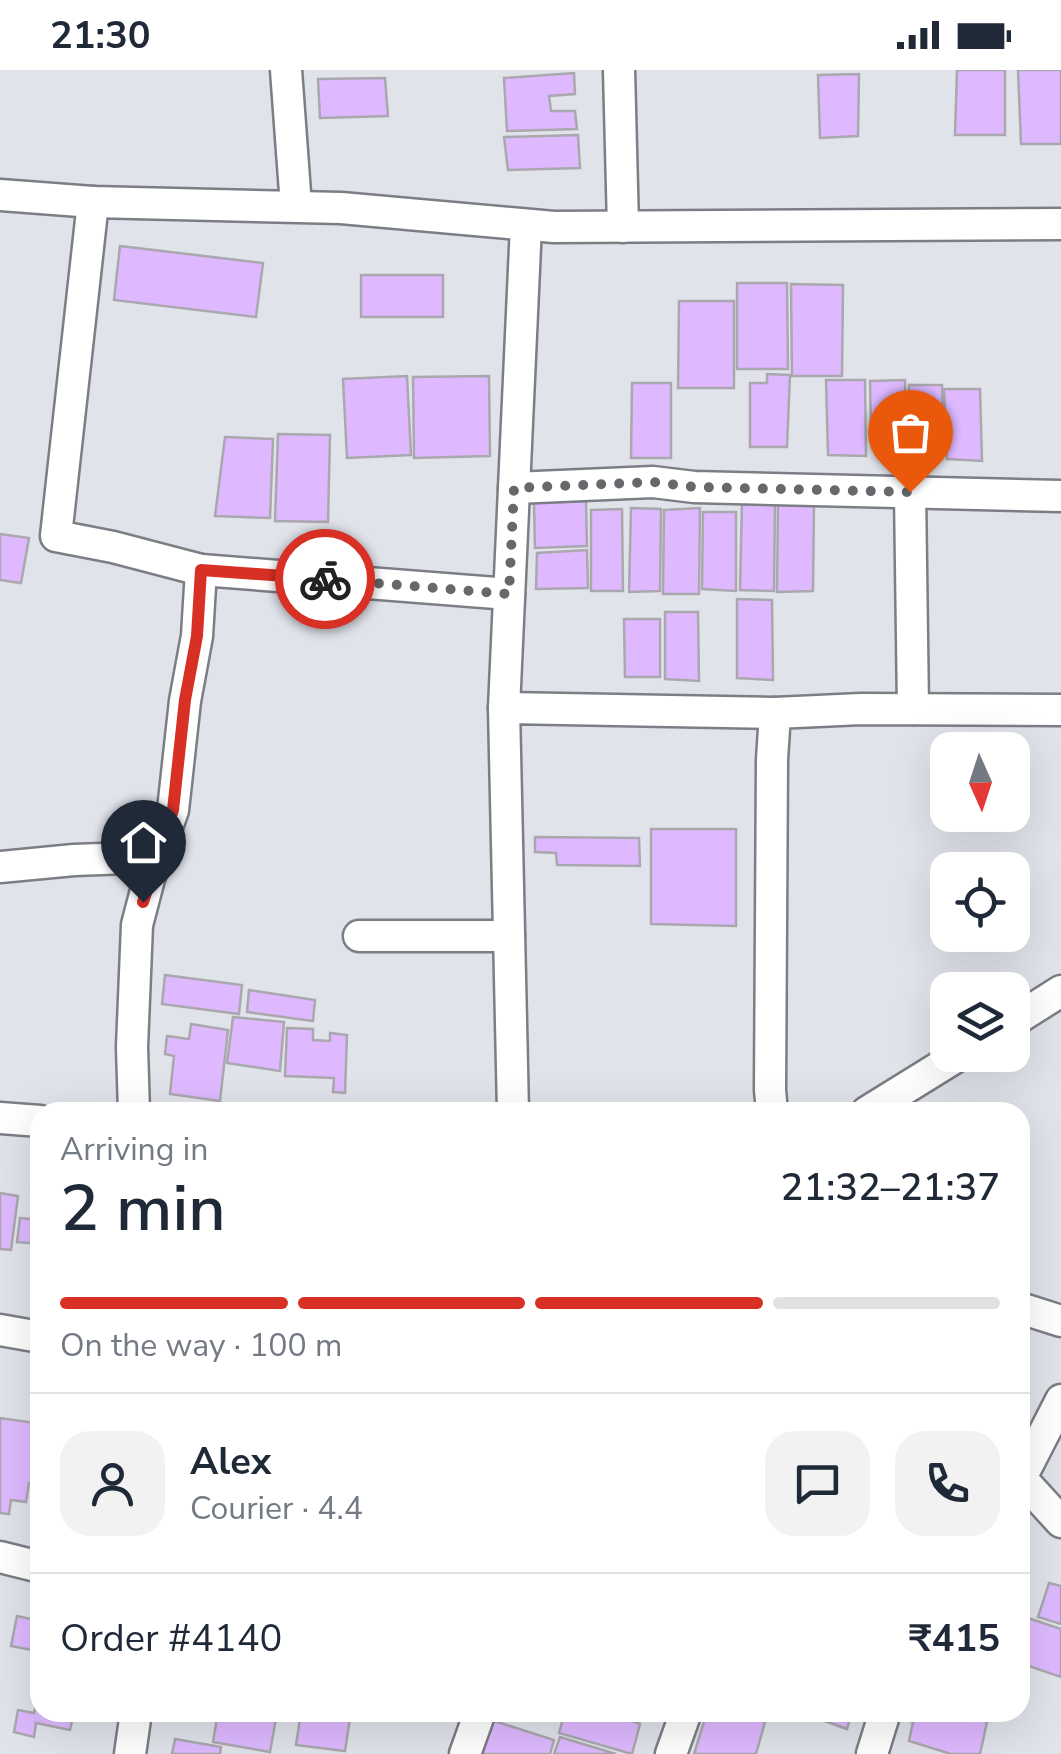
<!DOCTYPE html>
<meta charset="utf-8">
<style>
:root{--surface:#fff;--page:#f2f2f3;--text:#1f2937;--muted:#747a83;--line:#e0e1e3;--accent:#d93025}
body{margin:0;font-family:"Nunito Sans",sans-serif;background:var(--page);color:var(--text);height:100vh;display:flex;flex-direction:column;font-size:38px;white-space:nowrap}
*{box-sizing:border-box;margin:0}
p{font-size:32px;color:var(--muted)}
.icon{flex:none;width:55px;height:55px;fill:none;stroke:currentColor;stroke-width:2;stroke-linecap:round;stroke-linejoin:round}
.map{position:relative;flex:1;overflow:hidden}
.drawer{position:absolute;left:30px;top:1032px;width:1000px;height:620px;display:flex;flex-direction:column;background:var(--surface);border-radius:30px;box-shadow:0 10px 40px #0002}
.drawer>*{flex:none}
.needle{width:65px;rotate:177deg}
.buttons{position:absolute;left:930px;top:662px;display:grid;gap:20px}
.buttons a{display:grid;place-items:center;width:100px;height:100px;border-radius:20px;background:var(--surface);box-shadow:0 10px 40px #0002;font-size:50px}
.pin{position:absolute;display:grid;place-items:center;width:85px;height:85px;color:#fff;margin:-102px -42px;border-radius:50% 50% 50% 0;rotate:-45deg;box-shadow:0 0 10px #0007}
.pin .icon{rotate:45deg}
.courier{position:absolute;display:grid;place-items:center;width:100px;height:100px;margin:-50px;border:8px solid #d93025;border-radius:50%;background:#fff;color:#222;box-shadow:0 2px 12px #0007}
.head em{font-style:normal;font-weight:600}
.head div{display:flex;flex-direction:column-reverse}
.head{display:flex;align-items:center;justify-content:space-between;height:170px;padding:0 30px}
h1{font-size:65px;font-weight:600;line-height:75px}
.bar{display:grid;grid-template-columns:repeat(4,1fr);gap:15px 10px;align-content:center;height:120px;padding:0 30px}
.bar i{height:12px;border-radius:8px;background:var(--line)}
.bar .on{background:var(--accent)}
.bar p{grid-column:span 4}
.line{display:flex;align-items:center;gap:25px;padding:0 30px;border-top:2px solid var(--line)}
.line div{flex:1}
.round{display:grid;place-items:center;flex:none;width:105px;height:105px;border-radius:30px;background:var(--page)}
.status{display:flex;justify-content:space-between;align-items:center;height:70px;padding:0 50px;background:var(--surface);direction:ltr}
.status svg{height:28px;fill:currentColor}
.map>svg:first-child{display:block}
.building{fill:#deb9ff;stroke:#aaa7ae;stroke-width:2.5}
.lines{fill:none;stroke-linecap:round;stroke-linejoin:round}
.minor-casing{stroke:#7c7e85;stroke-width:35}
.minor{stroke:#fff;stroke-width:30}
.done{stroke:#67686c;stroke-width:10;stroke-dasharray:0 18}
.route{stroke:#d93025;stroke-width:12}
</style>
<div class="status"><b>21:30</b><svg viewBox="0 0 49 12"><path d="M0 12V9h3v3zM5 12V6h3v6zM10 12V3h3v9zM15 12V0h3v12zM26 1h20v11H26zM47 4h2v5h-2z"/></svg></div>
<div class="map">
<svg width="1061" height="1684" viewBox="0 0 1061 1684">
<rect width="100%" height="100%" fill="#e1e3eb"/>
<!-- building -->
<g class="building">
<polygon points="957,0 1005,0 1005,65 955,65"/>
<polygon points="1018,0 1061,0 1061,74 1021,74"/>
<polygon points="574,3 575,24 549,26 551,41 575,41 577,59 507,61 504,8"/>
<polygon points="859,4 858,66 820,68 818,5"/>
<polygon points="385,8 388,46 320,48 318,9"/>
<polygon points="578,65 580,98 508,100 504,67"/>
<polygon points="120,176 263,193 256,247 114,230"/>
<rect x="361" y="205" width="82" height="42"/>
<polygon points="737,213 787,213 788,299 737,299"/>
<polygon points="791,214 843,215 842,306 792,306"/>
<polygon points="679,231 734,231 734,318 678,318"/>
<polygon points="767,304 790,305 787,377 750,377 750,313 767,313"/>
<polygon points="407,306 411,385 347,388 343,309"/>
<polygon points="489,306 490,386 414,388 413,307"/>
<polygon points="826,310 865,310 866,386 828,385"/>
<polygon points="905,310 906,361 871,361 870,311"/>
<polygon points="632,313 671,313 671,388 631,388"/>
<polygon points="909,315 942,315 944,381 910,379"/>
<polygon points="944,319 980,319 982,391 947,389"/>
<polygon points="278,364 330,365 328,452 275,451"/>
<polygon points="225,367 273,369 270,448 215,446"/>
<polygon points="586,431 587,476 535,478 534,433"/>
<polygon points="742,431 775,432 774,521 740,520"/>
<polygon points="778,433 814,433 813,521 777,522"/>
<polygon points="631,438 661,439 660,521 629,522"/>
<polygon points="700,438 699,524 663,524 664,440"/>
<polygon points="622,439 623,521 591,521 591,440"/>
<polygon points="703,442 736,442 736,521 702,519"/>
<polygon points="0,464 29,468 21,513 0,510"/>
<polygon points="587,480 588,518 536,519 537,483"/>
<polygon points="737,529 772,530 773,610 737,608"/>
<polygon points="665,542 698,542 699,611 665,609"/>
<polygon points="624,549 660,549 660,607 625,607"/>
<polygon points="651,759 736,759 736,856 651,854"/>
<polygon points="535,767 639,768 640,796 557,795 556,783 535,782"/>
<polygon points="165,905 242,915 239,944 162,934"/>
<polygon points="249,920 315,930 313,951 247,942"/>
<polygon points="233,947 284,952 280,1001 227,993"/>
<polygon points="191,954 228,960 220,1031 170,1024 174,986 165,984 167,966 189,969"/>
<polygon points="287,958 313,959 313,970 330,971 330,963 347,965 345,1023 333,1022 334,1008 285,1006"/>
<polygon points="35,1070 40,1070 40,1120 31,1119"/>
<polygon points="0,1123 18,1126 11,1180 0,1179"/>
<polygon points="20,1148 40,1150 40,1174 17,1172"/>
<polygon points="38,1346 40,1429 37,1442 32,1442 37,1417 29,1413 26,1432 11,1430 9,1444 0,1443 0,1348 35,1353"/>
<polygon points="1049,1513 1061,1516 1061,1554 1038,1547"/>
<polygon points="17,1546 40,1551 37,1581 11,1576"/>
<polygon points="1022,1546 1061,1559 1061,1607 1020,1593"/>
<polygon points="40,1617 40,1642 91,1642 90,1650 73,1647 70,1660 36,1653 34,1667 14,1662 18,1640 34,1643"/>
<polygon points="218,1642 277,1643 270,1682 213,1672"/>
<polygon points="301,1642 351,1642 345,1681 296,1675"/>
<polygon points="565,1642 620,1642 619,1646 640,1654 632,1684 559,1663"/>
<polygon points="707,1642 729,1650 731,1642 738,1642 765,1652 756,1684 694,1684"/>
<polygon points="800,1642 852,1642 847,1659"/>
<polygon points="895,1642 959,1642 987,1652 980,1684 951,1684 909,1671 913,1652 894,1646"/>
<polygon points="491,1650 554,1670 550,1684 481,1684"/>
<polygon points="560,1667 616,1684 554,1684"/>
<polygon points="175,1669 221,1677 220,1684 172,1684"/>
</g>
<g class="lines">
<!-- minor casing -->
<g class="minor-casing">
<g id="minor">
<polyline points="286,0 296,136"/>
<polyline points="619,0 623,157"/>
<polyline points="0,125 93,132 341,138 554,157 1061,154"/>
<polyline points="93,132 56,466 113,477 201,500 197,566 185,631 173,740 149,809 137,855 132,977 134,1042"/>
<polyline points="514,418 653,412 694,417 1061,426"/>
<polyline points="910,422 913,639"/>
<polyline points="201,500 509,524"/>
<polyline points="504,638 526,155"/>
<polyline points="0,797 74,790 156,787"/>
<polyline points="359,866 509,866"/>
<polyline points="1012,952 1061,921"/>
<polyline points="513,1042 504,638 775,643"/>
<polyline points="772,1042 770,1020 772,690 775,643 861,639 1061,640"/>
<polyline points="867,1042 959,985"/>
<polyline points="0,1048 40,1051"/>
<polyline points="1020,1238 1061,1251"/>
<polyline points="0,1260 40,1267"/>
<polyline points="1020,1407 1061,1452"/>
<polyline points="1020,1410 1061,1330"/>
<polyline points="0,1487 40,1497"/>
<polyline points="130,1684 136,1642"/>
<polyline points="465,1684 480,1642"/>
<polyline points="671,1684 686,1642"/>
<polyline points="872,1684 885,1642"/>
</g>
</g>
<!-- minor -->
<use href="#minor" class="minor"/>
</g>
<g class="lines">
<!-- done -->
<polyline class="done" points="325,509 509,524 514,418 653,412 694,417 910,422"/>
<!-- route -->
<polyline class="route" points="143,832 173,740 185,630 197,566 201,500 325,509"/>
</g>
</svg>
<div class="buttons">
<a><svg class="needle" viewBox="-14 -14 28 28"><path d="M0-13l5 13h-10z" fill="#e53935"/><path d="M0 13l5-13h-10z" fill="#747a83"/></svg></a>
<a><svg class="icon" aria-label="locate" viewBox="0 0 24 24"><circle cx="12" cy="12" r="6"/><path d="M12 2v4M12 18v4M2 12h4M18 12h4"/></svg></a>
<a><svg class="icon" aria-label="layers" viewBox="0 0 24 24"><path d="M12 4l9 5-9 5-9-5zM3 14l9 5 9-5"/></svg></a>
</div>
<div class="pin" style="left:910px;top:422px;background:#ea580c"><svg class="icon" aria-label="bag" viewBox="0 0 24 24"><path d="M5 8h14l-1 12H6zM9 8a3 3 0 0 1 6 0"/></svg></div>
<div class="pin" style="left:143px;top:832px;background:#1f2937"><svg class="icon" aria-label="home" viewBox="0 0 24 24"><path d="M3 11l9-7 9 7M6 9v11h12V9"/></svg></div>
<div class="courier" style="left:325px;top:509px"><svg class="icon" aria-label="bike" viewBox="0 0 24 24"><circle cx="6" cy="16" r="4"/><circle cx="18" cy="16" r="4"/><path d="M6 16l4-8h5l3 8M10 8l3 8H6M13 5h3"/></svg></div>
<section class="drawer">
<div class="head"><div><h1>2 min</h1><p>Arriving in</p></div><em>21:32–21:37</em></div>
<div class="bar"><i class="on"></i><i class="on"></i><i class="on"></i><i></i><p>On the way · 100 m</p></div>
<div class="line" style="height:180px"><a class="round"><svg class="icon" aria-label="person" viewBox="0 0 24 24"><circle cx="12" cy="8" r="4"/><path d="M4 21q1-7 8-7t8 7"/></svg></a><div><b>Alex</b><p>Courier · 4.4</p></div><a class="round"><svg class="icon" aria-label="chat" viewBox="0 0 24 24"><path d="M4 5h16v11H9l-5 4z"/></svg></a><a class="round"><svg class="icon" aria-label="phone" viewBox="0 0 24 24"><path d="M5 4h4l2 5-3 2q2 4 5 5l2-3 5 2v4C11 20 4 13 5 4z"/></svg></a></div>
<div class="line" style="height:130px"><div>Order #4140</div><b>₹415</b></div>
</section>
</div>
